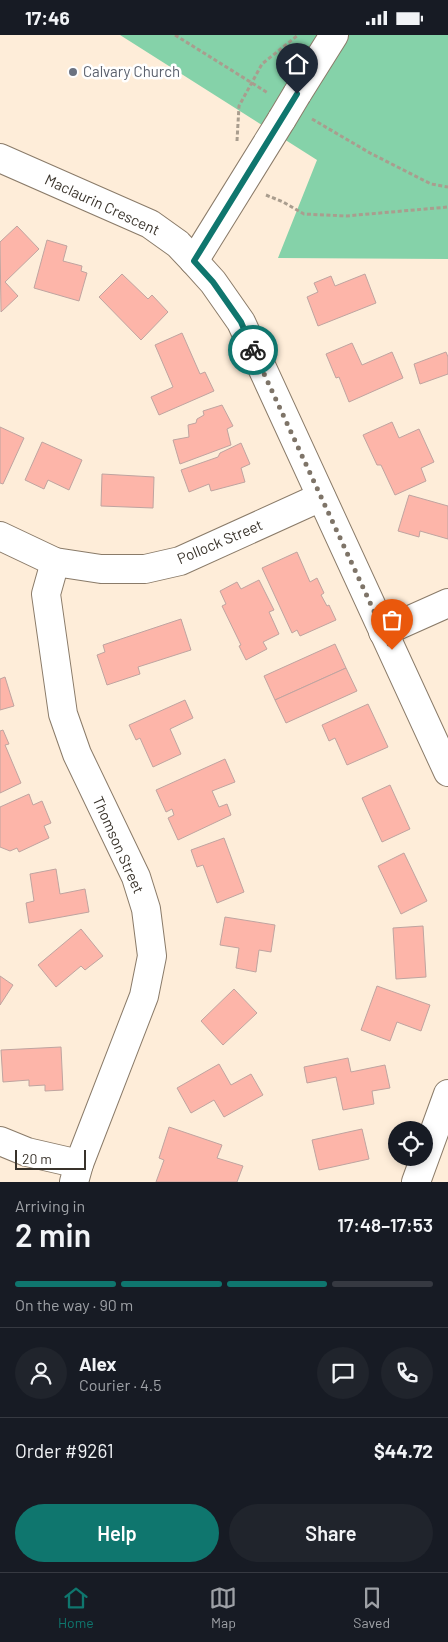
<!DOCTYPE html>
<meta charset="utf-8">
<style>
:root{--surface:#171b24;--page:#20242c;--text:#f1f3f6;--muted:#9ea1a6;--line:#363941;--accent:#0f766e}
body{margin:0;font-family:Barlow,sans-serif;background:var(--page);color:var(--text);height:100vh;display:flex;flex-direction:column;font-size:19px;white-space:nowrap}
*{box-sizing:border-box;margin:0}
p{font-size:16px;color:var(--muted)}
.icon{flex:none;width:28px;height:28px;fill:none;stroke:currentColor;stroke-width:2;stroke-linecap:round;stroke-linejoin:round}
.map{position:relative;height:1147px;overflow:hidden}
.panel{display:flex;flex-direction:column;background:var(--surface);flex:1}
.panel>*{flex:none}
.tools{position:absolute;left:388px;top:1086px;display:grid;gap:10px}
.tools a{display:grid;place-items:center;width:45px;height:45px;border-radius:50%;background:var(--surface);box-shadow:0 2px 8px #0003;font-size:25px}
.scale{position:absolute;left:15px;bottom:12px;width:71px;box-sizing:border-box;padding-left:5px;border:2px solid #39332b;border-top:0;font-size:14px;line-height:18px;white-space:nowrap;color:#39332b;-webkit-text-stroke:4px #fff;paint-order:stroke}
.pin{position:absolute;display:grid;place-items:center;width:42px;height:42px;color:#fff;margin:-51px -21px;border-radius:50% 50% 50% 0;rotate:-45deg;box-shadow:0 0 5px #0007}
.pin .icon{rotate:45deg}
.courier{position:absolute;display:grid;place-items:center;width:50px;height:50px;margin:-25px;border:4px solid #0f766e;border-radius:50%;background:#fff;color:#222;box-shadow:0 1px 6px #0007}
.headline em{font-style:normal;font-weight:600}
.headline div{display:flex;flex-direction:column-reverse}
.headline{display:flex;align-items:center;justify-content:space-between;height:85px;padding:0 15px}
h1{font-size:32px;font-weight:600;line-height:38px}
.bar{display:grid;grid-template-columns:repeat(4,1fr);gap:8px 5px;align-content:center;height:60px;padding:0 15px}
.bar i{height:6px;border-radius:4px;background:var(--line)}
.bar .active{background:var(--accent)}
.bar p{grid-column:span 4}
.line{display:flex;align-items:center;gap:12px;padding:0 15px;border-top:1px solid var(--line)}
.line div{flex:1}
.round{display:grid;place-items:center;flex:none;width:52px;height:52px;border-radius:26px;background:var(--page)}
.cta{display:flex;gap:10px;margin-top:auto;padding:10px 15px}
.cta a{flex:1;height:58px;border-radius:30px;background:var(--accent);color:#fff;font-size:20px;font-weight:600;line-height:58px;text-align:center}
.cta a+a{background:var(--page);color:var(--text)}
.status{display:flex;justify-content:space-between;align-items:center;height:35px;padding:0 25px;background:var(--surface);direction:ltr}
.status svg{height:14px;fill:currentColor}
.dock{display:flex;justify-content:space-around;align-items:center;height:70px;border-top:1px solid var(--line);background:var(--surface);font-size:14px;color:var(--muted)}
.dock a{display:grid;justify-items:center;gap:2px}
.dock .active{color:var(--accent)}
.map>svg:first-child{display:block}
.green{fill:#85d2a9}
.building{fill:#fdb5a9;stroke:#bfa4a0}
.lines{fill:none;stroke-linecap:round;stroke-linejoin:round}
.minor-casing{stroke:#8a7b69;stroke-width:30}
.path{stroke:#a99d8e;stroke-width:3;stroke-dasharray:4 2.5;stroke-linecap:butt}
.minor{stroke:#fff;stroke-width:28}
.minor-bridge-casing{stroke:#8a7b69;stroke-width:30;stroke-linecap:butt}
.minor-bridge{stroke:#fff;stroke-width:28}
.done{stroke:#7e7468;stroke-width:5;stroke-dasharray:0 9}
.route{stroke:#0f766e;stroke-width:6}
.worship-dot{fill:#6b7280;stroke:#fff;stroke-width:2}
.labels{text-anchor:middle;stroke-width:5;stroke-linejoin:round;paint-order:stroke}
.worship-label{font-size:15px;fill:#5b616d;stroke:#fff;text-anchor:start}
.street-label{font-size:15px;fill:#39332b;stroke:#fff}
</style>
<div class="status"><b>17:46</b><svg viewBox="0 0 49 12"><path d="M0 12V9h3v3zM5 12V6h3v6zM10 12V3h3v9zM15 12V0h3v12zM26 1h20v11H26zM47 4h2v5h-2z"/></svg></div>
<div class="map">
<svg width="448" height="1147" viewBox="0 0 448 1147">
<rect width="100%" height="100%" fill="#feedd9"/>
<!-- green -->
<polygon class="green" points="120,0 448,0 448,224 278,223 317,125"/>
<!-- building -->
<g class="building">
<polygon points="17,191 39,214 5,247 18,261 1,277 0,207"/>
<polygon points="47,205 67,211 63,226 82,231 81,236 87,238 79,266 34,253"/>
<polygon points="122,239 148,264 152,260 168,277 141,305 99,262"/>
<polygon points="365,239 376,268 318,291 307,262 318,257 314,248 331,241 335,251"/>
<polygon points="182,298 200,339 205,337 214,356 159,380 151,362 173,352 155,310"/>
<polygon points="352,308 362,330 392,317 403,343 349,367 339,342 336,343 326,319"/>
<polygon points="446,317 448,322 448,339 420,349 414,329"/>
<polygon points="222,370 233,391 227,394 231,410 180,429 173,405 189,402 188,390 196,388 197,384 204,380 203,376"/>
<polygon points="392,387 399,403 419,394 434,427 421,433 426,446 395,460 381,430 377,430 363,400"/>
<polygon points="0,392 24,403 3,449 0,448"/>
<polygon points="42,407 82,425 69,455 48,445 44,454 25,445"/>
<polygon points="241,408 250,429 241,433 245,447 211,456 209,449 189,457 181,435 218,422 220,418"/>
<polygon points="102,439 154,442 153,473 101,471"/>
<polygon points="409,460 448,471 448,504 420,496 419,502 398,496"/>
<polygon points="297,517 310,547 317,543 324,558 321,560 327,571 329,570 336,585 300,601 297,595 292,598 262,533"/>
<polygon points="259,545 274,575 269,577 279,599 263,607 267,614 246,625 239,611 241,610 222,571 226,569 220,556 237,547 241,554"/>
<polygon points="181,584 191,615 138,632 140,639 107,650 97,620 105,617 103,610"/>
<polygon points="335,609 346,633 275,665 264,641"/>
<polygon points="346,633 357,656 286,688 275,665"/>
<polygon points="5,642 14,671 0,675 0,644"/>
<polygon points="185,665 193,683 170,694 181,719 153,732 140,703 136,705 129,690"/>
<polygon points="368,669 388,712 347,730 335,703 329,706 322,690"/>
<polygon points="3,695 9,709 5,710 21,748 0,758 0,696"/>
<polygon points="225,724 235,747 212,756 219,772 227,769 231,780 178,805 168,783 174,780 172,774 166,777 156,755"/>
<polygon points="390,750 410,794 382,807 362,763"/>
<polygon points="29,759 33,770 42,766 51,788 44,791 49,803 19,817 17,813 10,816 0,812 0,772"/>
<polygon points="224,803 244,857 217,868 203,830 197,832 191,815"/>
<polygon points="404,818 427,866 401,879 378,831"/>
<polygon points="56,834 60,859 85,854 89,877 29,888 26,868 34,866 30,839"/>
<polygon points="225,882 275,890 271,917 259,915 256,937 236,933 239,913 220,910"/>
<polygon points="423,891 426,942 396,944 393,893"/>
<polygon points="81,894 103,921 85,935 81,931 56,952 38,930"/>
<polygon points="0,941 13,950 0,970"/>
<polygon points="377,951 430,970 421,996 397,987 390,1006 361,995"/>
<polygon points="234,954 257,978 223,1010 201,986"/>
<polygon points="61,1012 63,1055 45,1056 45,1050 29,1051 29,1045 3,1047 1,1015"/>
<polygon points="348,1023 351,1037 385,1030 390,1053 372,1056 374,1069 343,1075 336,1042 307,1048 304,1032"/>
<polygon points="219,1029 231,1050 251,1039 263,1060 224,1082 214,1065 191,1078 177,1053"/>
<polygon points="169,1092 222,1110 217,1123 243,1131 237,1147 156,1147 164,1125 159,1123"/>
<polygon points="362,1094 369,1124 319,1135 312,1105"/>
</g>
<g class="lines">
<!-- minor casing -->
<g class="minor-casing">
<g id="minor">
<polyline points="297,59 334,0"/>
<polyline points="0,123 150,189 178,209 194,226 213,247 241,287 448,737"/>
<polyline points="194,226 282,84"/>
<polyline points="0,501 55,527 101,534 145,534 180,526 321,462"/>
<polyline points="55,527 46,559 63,679 77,719 136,842 146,874 152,921 144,961 79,1129 74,1147"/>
<polyline points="383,597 448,568"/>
<polyline points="0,1106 27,1117 79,1129"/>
<polyline points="416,1147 448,1059"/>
</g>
</g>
<!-- path -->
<g class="path">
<polyline points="175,0 268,58"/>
<polyline points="312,84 370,118 431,149 448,152"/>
<polyline points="237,106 239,71 262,29 298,0"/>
<polyline points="266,160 283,167 304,179 346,181 448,172"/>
</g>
<!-- minor -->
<use href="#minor" class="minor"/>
<!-- minor-bridge casing -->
<g class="minor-bridge-casing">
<polyline id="minor-bridge" points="282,84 297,59"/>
</g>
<!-- minor-bridge -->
<use href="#minor-bridge" class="minor-bridge"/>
</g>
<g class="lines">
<!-- done -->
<polyline class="done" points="253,315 392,615"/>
<!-- route -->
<polyline class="route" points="253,315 241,287 213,247 194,226 297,59"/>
</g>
<!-- markers -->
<circle class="worship-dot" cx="73" cy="37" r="5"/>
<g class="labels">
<!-- worship labels -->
<g class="worship-label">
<text x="83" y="42">Calvary Church</text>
</g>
<!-- street labels -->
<g class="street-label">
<text transform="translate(102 170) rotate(25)" y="5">Maclaurin Crescent</text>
<text transform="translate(220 507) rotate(-23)" y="5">Pollock Street</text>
<text transform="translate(118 810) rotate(66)" y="5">Thomson Street</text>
</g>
</g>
</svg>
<div class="tools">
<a><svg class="icon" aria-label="locate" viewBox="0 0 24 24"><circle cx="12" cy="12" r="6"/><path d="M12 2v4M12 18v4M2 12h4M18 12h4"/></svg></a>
</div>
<div class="scale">20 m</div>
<div class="pin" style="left:392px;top:615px;background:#ea580c"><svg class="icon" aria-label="bag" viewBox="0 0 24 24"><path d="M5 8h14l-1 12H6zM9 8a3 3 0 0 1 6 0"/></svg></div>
<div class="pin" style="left:297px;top:59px;background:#1f2937"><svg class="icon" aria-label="home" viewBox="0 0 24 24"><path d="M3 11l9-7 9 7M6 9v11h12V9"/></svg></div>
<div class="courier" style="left:253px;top:315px"><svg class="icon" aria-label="bike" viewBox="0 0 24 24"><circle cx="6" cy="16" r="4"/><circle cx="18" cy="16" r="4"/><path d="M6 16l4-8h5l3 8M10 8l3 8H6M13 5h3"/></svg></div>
</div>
<section class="panel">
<div class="headline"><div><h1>2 min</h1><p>Arriving in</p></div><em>17:48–17:53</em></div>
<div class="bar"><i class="active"></i><i class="active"></i><i class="active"></i><i></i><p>On the way · 90 m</p></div>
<div class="line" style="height:90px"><a class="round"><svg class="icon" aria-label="person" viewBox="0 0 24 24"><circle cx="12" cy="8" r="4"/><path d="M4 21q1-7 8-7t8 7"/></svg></a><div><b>Alex</b><p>Courier · 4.5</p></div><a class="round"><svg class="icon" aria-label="chat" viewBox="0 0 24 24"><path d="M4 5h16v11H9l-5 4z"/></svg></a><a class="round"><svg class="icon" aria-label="phone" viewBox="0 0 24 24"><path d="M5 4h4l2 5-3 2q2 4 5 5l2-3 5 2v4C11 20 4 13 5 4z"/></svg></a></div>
<div class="line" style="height:65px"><div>Order #9261</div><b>$44.72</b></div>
<div class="cta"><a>Help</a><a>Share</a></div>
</section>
<nav class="dock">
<a class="active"><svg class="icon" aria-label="home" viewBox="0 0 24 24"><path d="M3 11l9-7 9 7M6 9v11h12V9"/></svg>Home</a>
<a><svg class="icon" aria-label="map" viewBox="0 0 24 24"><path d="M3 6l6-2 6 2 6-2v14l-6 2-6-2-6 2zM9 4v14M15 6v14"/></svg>Map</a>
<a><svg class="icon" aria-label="saved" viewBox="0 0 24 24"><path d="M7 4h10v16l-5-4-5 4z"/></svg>Saved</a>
</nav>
